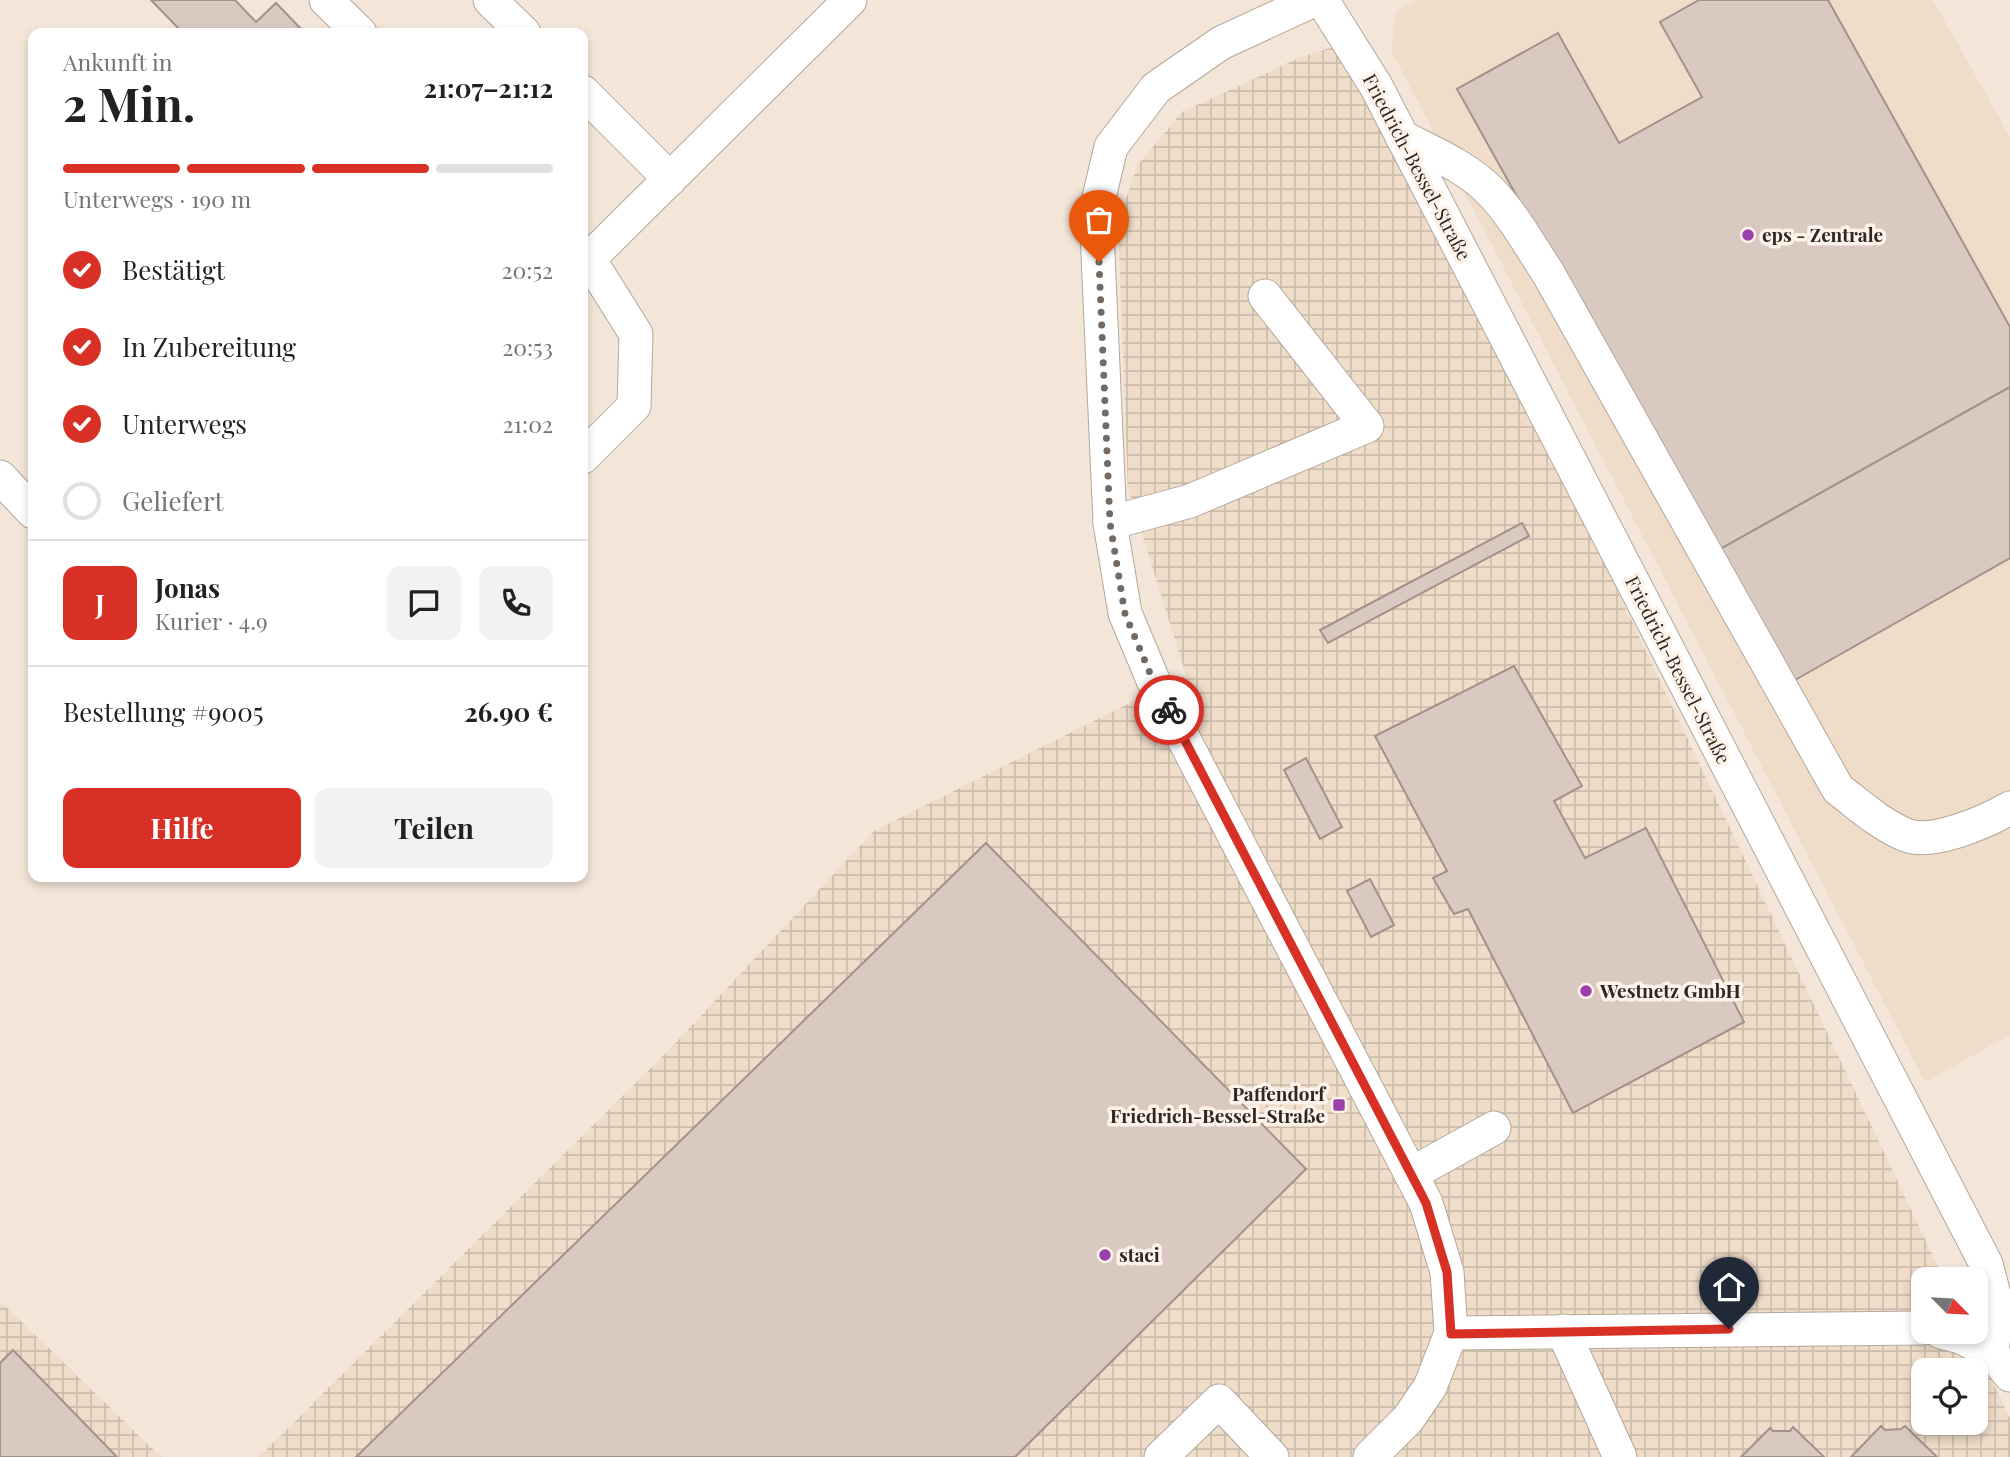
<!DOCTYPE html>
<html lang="de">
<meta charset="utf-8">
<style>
:root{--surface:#fff;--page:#f2f2f2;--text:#202124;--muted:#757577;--line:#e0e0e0;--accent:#d93025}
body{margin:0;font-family:"Playfair Display",serif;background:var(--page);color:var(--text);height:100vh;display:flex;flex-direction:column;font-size:26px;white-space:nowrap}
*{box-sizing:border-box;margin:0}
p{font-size:23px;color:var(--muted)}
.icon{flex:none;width:38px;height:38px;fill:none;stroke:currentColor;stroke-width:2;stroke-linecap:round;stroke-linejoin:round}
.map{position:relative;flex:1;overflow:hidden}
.details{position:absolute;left:28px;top:28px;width:560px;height:854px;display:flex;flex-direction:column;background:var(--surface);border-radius:14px;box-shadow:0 4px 10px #0003}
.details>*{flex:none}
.needle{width:46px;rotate:114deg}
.buttons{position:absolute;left:1911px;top:1267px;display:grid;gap:14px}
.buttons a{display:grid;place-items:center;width:77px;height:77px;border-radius:14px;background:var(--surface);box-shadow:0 4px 10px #0003;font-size:35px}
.pin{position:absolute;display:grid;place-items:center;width:60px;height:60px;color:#fff;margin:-72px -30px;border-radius:50% 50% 50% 0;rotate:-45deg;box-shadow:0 0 7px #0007}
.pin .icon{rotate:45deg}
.courier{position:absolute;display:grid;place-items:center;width:70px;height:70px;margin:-35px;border:5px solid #d93025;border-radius:50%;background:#fff;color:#222;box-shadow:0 2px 9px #0007}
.headline em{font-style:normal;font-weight:700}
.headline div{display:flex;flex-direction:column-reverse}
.headline{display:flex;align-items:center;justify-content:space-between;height:119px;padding:0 35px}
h1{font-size:46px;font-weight:700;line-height:52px}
.bar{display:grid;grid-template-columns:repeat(4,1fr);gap:10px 7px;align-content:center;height:84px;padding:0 35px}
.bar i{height:9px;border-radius:5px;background:var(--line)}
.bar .current{background:var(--accent)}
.bar p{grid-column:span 4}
.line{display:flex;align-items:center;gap:18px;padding:0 35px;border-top:2px solid var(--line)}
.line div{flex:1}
.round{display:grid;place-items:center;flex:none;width:74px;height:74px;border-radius:14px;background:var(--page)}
ol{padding:0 35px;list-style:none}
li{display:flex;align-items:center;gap:21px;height:77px}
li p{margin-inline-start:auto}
li .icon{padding:7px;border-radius:50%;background:var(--accent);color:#fff;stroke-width:4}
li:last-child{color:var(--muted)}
li i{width:38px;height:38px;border:4px solid var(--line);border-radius:50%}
.button{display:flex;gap:14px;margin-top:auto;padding:14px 35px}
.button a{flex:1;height:80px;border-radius:14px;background:var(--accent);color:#fff;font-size:28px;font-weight:700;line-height:80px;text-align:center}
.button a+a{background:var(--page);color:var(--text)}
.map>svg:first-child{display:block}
.built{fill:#efdcc9}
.industrial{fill:url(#industrial-grid);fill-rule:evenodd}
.building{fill:#dac9c1;stroke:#a3928a;stroke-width:2}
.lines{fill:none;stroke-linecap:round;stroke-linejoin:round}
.minor-casing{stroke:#b4a79b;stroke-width:35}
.minor{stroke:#fff;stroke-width:33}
.done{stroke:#726a63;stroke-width:7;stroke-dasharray:0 12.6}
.route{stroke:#d93025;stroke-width:9}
.poi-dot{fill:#9b40ab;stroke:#fef3e9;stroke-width:2.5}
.labels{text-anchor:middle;stroke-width:7;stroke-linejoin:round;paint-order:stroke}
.street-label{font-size:19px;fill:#2d2823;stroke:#fef3e9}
.poi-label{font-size:19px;font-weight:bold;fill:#2d2823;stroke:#fef3e9;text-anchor:start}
</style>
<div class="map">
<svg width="2010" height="1457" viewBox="0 0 2010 1457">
<defs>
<pattern id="industrial-grid" width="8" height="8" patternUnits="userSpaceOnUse" patternTransform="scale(1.75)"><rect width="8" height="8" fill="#efdcc9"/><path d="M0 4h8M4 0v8" fill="none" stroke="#cdbdac"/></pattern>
</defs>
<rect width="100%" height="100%" fill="#f3e6d9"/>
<!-- built -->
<polygon class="built" points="1417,0 1933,0 2010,137 2010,1035 1925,1082 1391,50 1396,11"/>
<!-- industrial -->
<g class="industrial">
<path d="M 1345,43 L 1569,489 L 1944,1279 L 1923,1279 L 1923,1332 L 1969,1332 L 2010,1419 L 2010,1457 L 259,1457 L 669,1050 L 874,831 L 1186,675 L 1128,489 L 1118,223 L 1137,166 L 1182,112 L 1299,58 ZM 1923,1370 L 1976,1370 L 1976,1423 L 1923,1423 Z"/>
<polygon points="0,1301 161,1457 0,1457"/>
</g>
<!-- building -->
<g class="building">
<polygon points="151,0 235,0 256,22 276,3 305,33 183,33"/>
<polygon points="1699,0 1828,0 2010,327 2010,387 1715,552 1457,89 1558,33 1619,143 1702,97 1660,22"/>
<polygon points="2010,387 2010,558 1788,684 1715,552"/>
<polygon points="1522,523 1529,536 1328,643 1320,630"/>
<polygon points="1514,666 1582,786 1554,801 1585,858 1646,828 1744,1022 1573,1113 1468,909 1454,914 1433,878 1447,871 1375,736"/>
<polygon points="1306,758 1342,827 1320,839 1284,770"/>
<polygon points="986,843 1306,1169 1015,1457 356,1457"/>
<polygon points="1370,879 1394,925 1371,937 1347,891"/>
<polygon points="13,1350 117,1457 0,1457 0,1363"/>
<polygon points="1881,1426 1885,1430 1901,1429 1905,1426 1937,1457 1851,1457"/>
<polygon points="1793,1427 1824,1457 1741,1457 1770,1428 1773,1431 1790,1431"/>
</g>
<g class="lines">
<!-- minor casing -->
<g class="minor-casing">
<g id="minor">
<polyline points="326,0 360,33"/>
<polyline points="490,0 524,33"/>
<polyline points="1314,0 1221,43 1156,88 1111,147 1096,210 1110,523 1125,613 1153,680 1426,1203 1447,1272 1451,1333 1430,1387 1408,1419 1370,1457"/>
<polyline points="1322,0 1376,86 1986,1264 1997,1306 1992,1353"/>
<polyline points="583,92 670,179"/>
<path d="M 1402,137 C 1433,153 1467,167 1491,192 C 1514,216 1530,246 1548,273 L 1838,789 C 1859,805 1881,825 1906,835 C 1932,846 1987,821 2010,808"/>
<polyline points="583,252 589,259 850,0"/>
<polyline points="583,457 634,406 636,334 589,259"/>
<polyline points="0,477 33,512"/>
<polyline points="1110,523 1190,501 1367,426 1265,296"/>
<polyline points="1411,1174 1494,1128"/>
<polyline points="1563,1331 1620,1457"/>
<polyline points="1941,1332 1961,1337 1992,1353 2010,1375"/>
<polyline points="1451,1333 1923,1328"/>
<polyline points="1161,1457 1219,1401 1272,1457"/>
</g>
</g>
<!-- minor -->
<use href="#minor" class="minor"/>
</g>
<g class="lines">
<!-- done -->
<polyline class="done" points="1099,262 1110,523 1125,614 1153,680 1169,710"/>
<!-- route -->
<polyline class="route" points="1169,710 1426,1203 1447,1272 1451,1334 1729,1329"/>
</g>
<!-- markers -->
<g class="poi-dot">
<circle cx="1748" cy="235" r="7"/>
<circle cx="1586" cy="991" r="7"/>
<rect x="1332" y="1098" width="14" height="14" rx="3.5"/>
<circle cx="1105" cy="1255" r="7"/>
</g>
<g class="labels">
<!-- street labels -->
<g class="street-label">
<text transform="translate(1417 167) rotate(62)" y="7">Friedrich-Bessel-Straße</text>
<text transform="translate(1678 670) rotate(63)" y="7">Friedrich-Bessel-Straße</text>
</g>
<!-- poi labels -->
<g class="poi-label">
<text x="1762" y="242">eps - Zentrale</text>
<text x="1600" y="998">Westnetz GmbH</text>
<text x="1325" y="1101" text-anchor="end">Paffendorf<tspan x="1325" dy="22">Friedrich-Bessel-Straße</tspan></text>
<text x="1119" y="1262">staci</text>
</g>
</g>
</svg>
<div class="buttons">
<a><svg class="needle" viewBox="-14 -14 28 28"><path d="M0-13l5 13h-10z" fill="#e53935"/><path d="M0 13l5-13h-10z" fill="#757577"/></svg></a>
<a><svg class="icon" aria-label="locate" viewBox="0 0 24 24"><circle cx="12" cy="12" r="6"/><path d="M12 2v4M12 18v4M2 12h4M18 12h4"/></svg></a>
</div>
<div class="pin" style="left:1099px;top:262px;background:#ea580c"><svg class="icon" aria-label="bag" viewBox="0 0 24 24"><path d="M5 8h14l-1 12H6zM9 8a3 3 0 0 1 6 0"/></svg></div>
<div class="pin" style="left:1729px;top:1329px;background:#1f2937"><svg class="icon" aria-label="home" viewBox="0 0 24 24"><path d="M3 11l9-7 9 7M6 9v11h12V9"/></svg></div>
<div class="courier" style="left:1169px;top:710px"><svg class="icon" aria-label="bike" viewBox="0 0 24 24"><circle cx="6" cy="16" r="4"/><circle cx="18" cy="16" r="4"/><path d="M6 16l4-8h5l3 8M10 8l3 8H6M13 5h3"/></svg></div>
<section class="details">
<div class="headline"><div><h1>2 Min.</h1><p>Ankunft in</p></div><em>21:07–21:12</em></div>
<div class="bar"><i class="current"></i><i class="current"></i><i class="current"></i><i></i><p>Unterwegs · 190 m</p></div>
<ol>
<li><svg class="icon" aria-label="check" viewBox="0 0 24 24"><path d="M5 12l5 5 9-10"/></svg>Bestätigt<p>20:52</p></li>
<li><svg class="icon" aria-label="check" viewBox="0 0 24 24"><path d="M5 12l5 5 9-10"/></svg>In Zubereitung<p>20:53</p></li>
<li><svg class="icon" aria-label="check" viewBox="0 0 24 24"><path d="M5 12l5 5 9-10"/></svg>Unterwegs<p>21:02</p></li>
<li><i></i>Geliefert</li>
</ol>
<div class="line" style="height:126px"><b class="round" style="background:var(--accent);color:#fff">J</b><div><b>Jonas</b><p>Kurier · 4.9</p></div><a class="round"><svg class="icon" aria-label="chat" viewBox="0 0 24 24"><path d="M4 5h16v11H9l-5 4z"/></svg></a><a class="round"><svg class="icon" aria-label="phone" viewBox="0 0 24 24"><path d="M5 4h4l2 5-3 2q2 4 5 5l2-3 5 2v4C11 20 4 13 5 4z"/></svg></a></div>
<div class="line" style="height:91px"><div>Bestellung #9005</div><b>26.90 €</b></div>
<div class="button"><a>Hilfe</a><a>Teilen</a></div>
</section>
</div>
